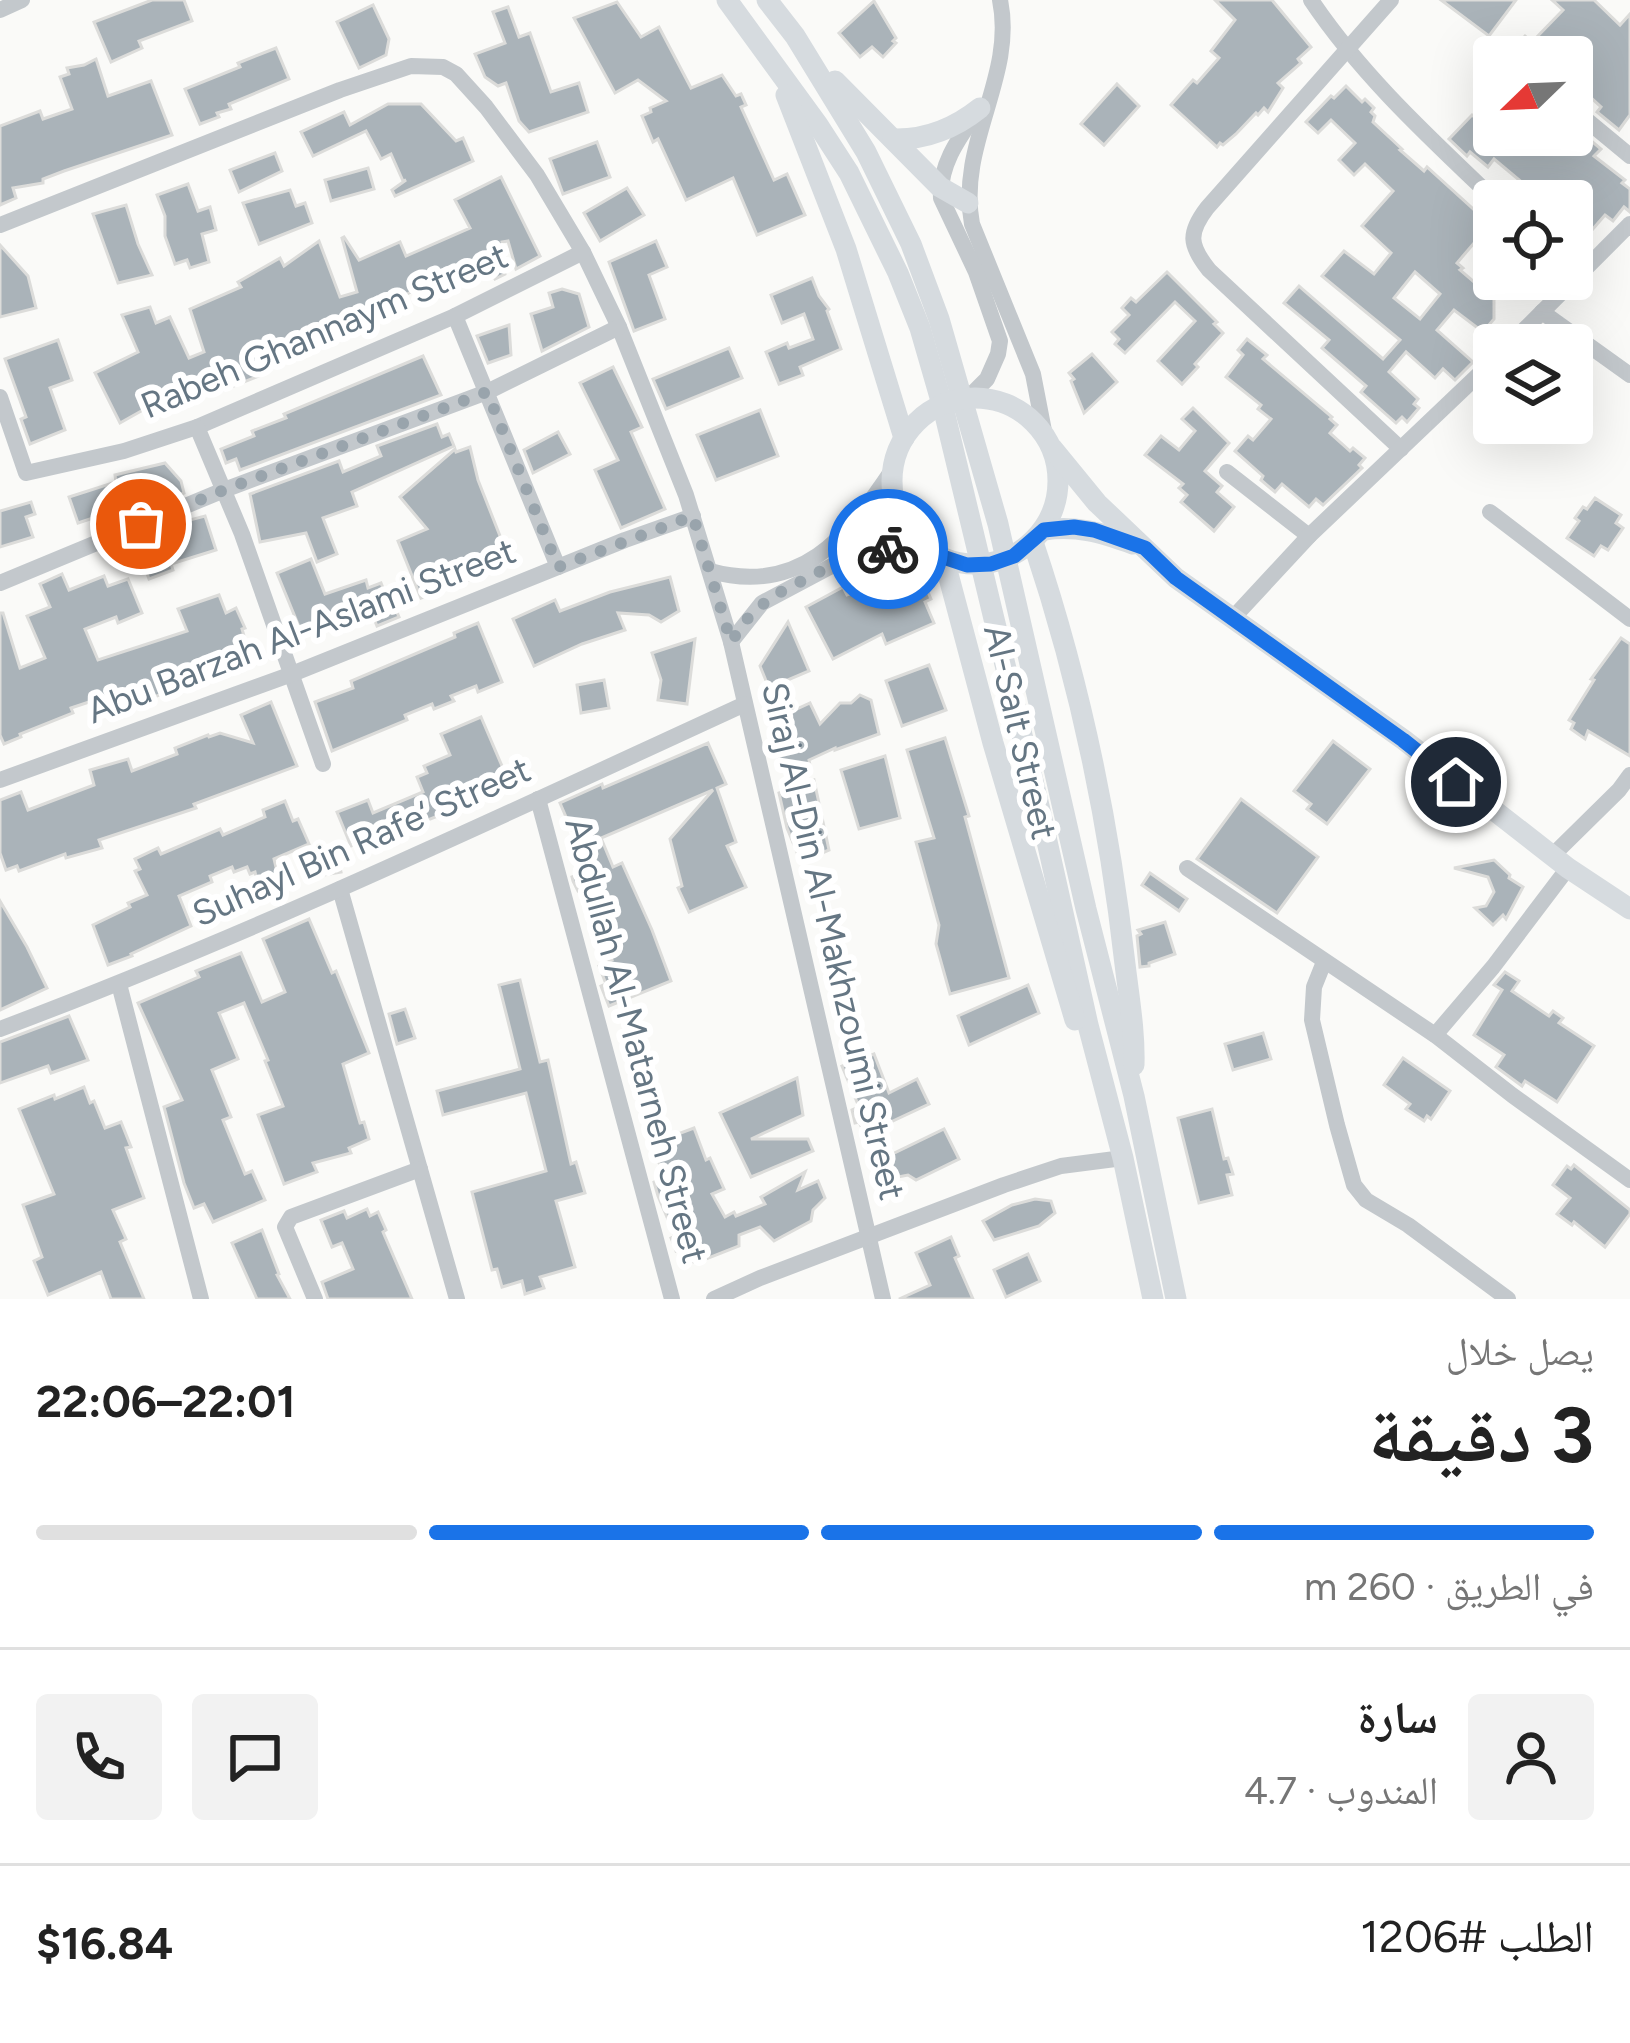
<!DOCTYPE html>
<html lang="ar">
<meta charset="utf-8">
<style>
:root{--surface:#fff;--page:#f2f2f2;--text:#222;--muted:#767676;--line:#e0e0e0;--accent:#1a73e8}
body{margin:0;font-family:Figtree,"Noto Naskh Arabic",sans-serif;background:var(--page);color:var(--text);direction:rtl;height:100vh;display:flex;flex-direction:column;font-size:45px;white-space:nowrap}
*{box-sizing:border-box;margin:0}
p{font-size:39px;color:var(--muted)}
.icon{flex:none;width:66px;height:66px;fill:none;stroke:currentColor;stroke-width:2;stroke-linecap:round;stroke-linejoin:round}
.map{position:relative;height:1299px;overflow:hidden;direction:ltr}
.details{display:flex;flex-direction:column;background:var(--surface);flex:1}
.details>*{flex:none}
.needle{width:78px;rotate:247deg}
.tools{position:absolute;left:1473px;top:36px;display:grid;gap:24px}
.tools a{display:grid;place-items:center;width:120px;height:120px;border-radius:12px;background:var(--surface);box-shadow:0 12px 48px #0002;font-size:60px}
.pin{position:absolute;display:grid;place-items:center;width:102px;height:102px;color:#fff;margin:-51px;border:6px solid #fff;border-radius:50%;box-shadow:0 3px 12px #0007}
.courier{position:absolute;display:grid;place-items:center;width:120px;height:120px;margin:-60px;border:9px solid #1a73e8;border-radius:50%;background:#fff;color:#222;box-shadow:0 3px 15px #0007}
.headline em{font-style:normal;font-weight:700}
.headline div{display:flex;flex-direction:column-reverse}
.headline{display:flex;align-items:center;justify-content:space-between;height:204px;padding:0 36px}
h1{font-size:78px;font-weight:700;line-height:90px}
.bar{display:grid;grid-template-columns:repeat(4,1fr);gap:18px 12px;align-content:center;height:144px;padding:0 36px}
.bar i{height:15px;border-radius:9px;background:var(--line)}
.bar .active{background:var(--accent)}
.bar p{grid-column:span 4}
.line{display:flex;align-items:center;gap:30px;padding:0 36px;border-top:3px solid var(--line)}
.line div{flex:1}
.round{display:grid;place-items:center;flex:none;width:126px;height:126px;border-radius:12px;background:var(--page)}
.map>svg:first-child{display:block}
.building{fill:#aab3b9;stroke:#dcdcda;stroke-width:3;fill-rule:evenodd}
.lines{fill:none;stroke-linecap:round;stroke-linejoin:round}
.minor{stroke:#c3c8cc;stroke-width:16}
.major{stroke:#d6dbdf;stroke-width:21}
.done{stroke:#99a4ac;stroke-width:12;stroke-dasharray:0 21.6}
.route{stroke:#1a73e8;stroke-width:15}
.labels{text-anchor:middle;stroke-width:12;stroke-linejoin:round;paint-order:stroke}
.street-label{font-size:36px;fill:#657683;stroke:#fff}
</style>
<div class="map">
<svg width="1630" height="1299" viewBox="0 0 1630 1299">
<rect width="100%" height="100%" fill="#fafaf8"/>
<!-- building -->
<g class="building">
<polygon points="152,0 184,0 192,21 139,41 142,48 111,62 94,22"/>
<polygon points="1215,0 1272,0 1311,47 1298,59 1301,63 1278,83 1283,88 1268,112 1264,108 1258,115 1256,113 1236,134 1223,145 1220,143 1217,147 1171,105 1193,80 1197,83 1219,58 1211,51 1235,20"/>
<polygon points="1441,0 1516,0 1489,36"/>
<polygon points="1552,0 1594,0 1620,25 1630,14 1630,115 1619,130 1597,112 1601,107 1572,80 1572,57 1491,57 1484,52 1491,41 1509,53 1525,36 1532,42 1563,10"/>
<polygon points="874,1 896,38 893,41 896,43 883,57 872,47 860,57 839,33"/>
<polygon points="617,2 641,37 659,27 691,88 722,75 736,96 741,94 746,105 741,107 774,180 787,174 805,215 757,235 733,178 686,200 658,139 653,142 642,116 651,112 650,108 666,101 638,80 615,93 574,18"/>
<polygon points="373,5 389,39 386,55 359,68 337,22"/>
<polygon points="508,7 519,37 530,33 551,92 579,83 588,112 529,132 519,121 506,83 498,86 485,77 475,54 505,43 493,12"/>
<polygon points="276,48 289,79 229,104 231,109 217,113 219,117 200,124 185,89 240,67 238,63"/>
<polygon points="96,59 108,96 151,81 172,135 64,171 43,179 43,183 13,188 16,198 0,205 0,126 40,111 43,119 72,109 60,77 69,74 67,68 84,65"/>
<polygon points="1117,84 1139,106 1104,145 1081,124"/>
<path d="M 1346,86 L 1362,102 L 1365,99 L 1374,108 L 1371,112 L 1375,116 L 1373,122 L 1402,149 L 1400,150 L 1424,171 L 1427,167 L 1494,228 L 1494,260 L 1474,243 L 1457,263 L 1463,268 L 1460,270 L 1494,299 L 1494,319 L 1483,332 L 1454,310 L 1437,330 L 1473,362 L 1455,380 L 1443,369 L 1435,378 L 1406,352 L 1389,372 L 1418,399 L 1414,404 L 1419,408 L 1407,422 L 1402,417 L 1396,423 L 1361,392 L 1366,386 L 1322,348 L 1329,340 L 1284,303 L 1299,286 L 1383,359 L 1400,340 L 1322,276 L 1344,251 L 1374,274 L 1391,253 L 1362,226 L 1393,191 L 1365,164 L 1354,175 L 1339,160 L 1355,143 L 1331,120 L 1318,133 L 1306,122 L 1331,96 L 1334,98 ZM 1415,272 L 1440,294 L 1420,319 L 1394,298 Z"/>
<polygon points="388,104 421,104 456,141 463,138 473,161 395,196 392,190 406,180 403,181 391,154 381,159 366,131 313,156 301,132 344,112 350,125"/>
<polygon points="1494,106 1494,135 1510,135 1520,143 1527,135 1579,137 1582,133 1601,149 1594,156 1625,180 1622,183 1630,189 1630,212 1624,207 1613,221 1605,215 1585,238 1575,229 1578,225 1572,219 1572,201 1518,201 1523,194 1519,190 1524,184 1494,159 1488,167 1470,152 1467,156 1449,139 1472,115 1481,123"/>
<polygon points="597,142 610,177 563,194 550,159"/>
<polygon points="275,153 282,171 239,192 230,170"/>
<polygon points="368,168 374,189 331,201 325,180"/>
<polygon points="501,177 540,256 516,269 508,241 502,242 505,274 495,279 491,271 443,292 438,280 398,298 397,294 362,318 360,315 263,370 264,374 216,393 209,376 205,375 120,423 95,373 138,352 122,315 150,307 156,323 170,317 189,358 204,352 190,309 241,287 238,282 280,258 284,266 319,241 340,297 357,292 342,238 344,237 359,260 400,242 406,256 470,228 455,200"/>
<polygon points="188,184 198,211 210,207 216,230 202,234 209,262 190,268 187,260 175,264 165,236 165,216 157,195"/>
<polygon points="627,188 644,215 600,241 584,213"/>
<polygon points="290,190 296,206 305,203 312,223 259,244 243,203"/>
<polygon points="126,205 138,244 152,275 118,283 93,214"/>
<polygon points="656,241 667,267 649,275 665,319 634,331 609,262"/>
<polygon points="0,245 28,276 36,308 0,317"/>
<polygon points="1167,272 1217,322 1214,324 1223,333 1195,364 1198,367 1182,384 1158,361 1195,321 1175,302 1125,353 1115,344 1119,339 1112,332 1129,315 1122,308 1131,298 1136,302"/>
<polygon points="812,278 819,296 829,309 827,311 841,349 800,367 803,375 779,384 766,352 787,343 789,348 813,339 804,314 782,323 771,295"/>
<polygon points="562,289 579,294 589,327 542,351 531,314 553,307 549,293"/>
<polygon points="509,325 511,355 488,363 477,336"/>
<polygon points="1247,339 1267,355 1263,359 1332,417 1330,419 1337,425 1330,433 1350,451 1353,448 1365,458 1359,465 1362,468 1323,505 1316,499 1309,507 1282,484 1275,492 1261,480 1263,476 1235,451 1248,436 1253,440 1271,419 1258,409 1261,405 1226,377 1243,355 1238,350"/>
<polygon points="58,340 72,380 50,388 65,430 30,444 21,419 26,417 5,359"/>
<polygon points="729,348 742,378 666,409 653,379"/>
<polygon points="1092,354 1117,382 1084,413 1071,381 1074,379 1069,373"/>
<polygon points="423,356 441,395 240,470 236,459 226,463 221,449 254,436 252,431 286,418 284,414"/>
<polygon points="613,367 642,427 631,432 665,509 621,528 595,470 618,460 580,383"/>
<polygon points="1193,408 1229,443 1205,471 1222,486 1217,492 1234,507 1214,531 1181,502 1187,495 1179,488 1183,484 1145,455 1161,436 1179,450 1195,431 1182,419"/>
<polygon points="760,410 778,456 716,480 697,435"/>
<polygon points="437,424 442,437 449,434 454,446 352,492 357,506 323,518 337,554 317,562 306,533 260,542 250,494 339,461 343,472 381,456 377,446"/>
<polygon points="558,432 570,454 533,473 524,450"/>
<polygon points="470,447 478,480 511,564 421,598 398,541 427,529 400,497 455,449 456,452"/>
<polygon points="165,463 181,481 184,493 171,498 170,494 148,499 147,496 100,511 102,515 78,523 69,497 116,482 115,475"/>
<polygon points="1595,498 1621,515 1616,523 1623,528 1608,550 1601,546 1594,556 1567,538 1579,521 1575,518 1583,507 1587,509"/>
<polygon points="31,502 35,514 26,517 33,537 0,547 0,511"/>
<polygon points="205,516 216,550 171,564 173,570 149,579 137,545 179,529 178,523"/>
<polygon points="311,559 325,594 366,580 368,588 381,583 389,603 392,601 399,617 377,626 368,604 300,629 277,573"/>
<polygon points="62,574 69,590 104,576 108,586 128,579 142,613 118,623 116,617 85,629 98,660 187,631 178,609 219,595 226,613 236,608 245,628 242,629 249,653 187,677 190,685 105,713 101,698 71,708 73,713 20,734 21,737 4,744 0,735 0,613 3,613 20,668 45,658 27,616 50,607 40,584"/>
<polygon points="905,574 909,582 913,581 915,587 924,583 931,599 925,602 934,623 886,644 882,634 833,659 806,607 843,587 847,595"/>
<polygon points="670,577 679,611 661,622 649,615 618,613 625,630 582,644 534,666 513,619 555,600 560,611 610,592"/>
<polygon points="788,622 809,671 769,688 760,666"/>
<polygon points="478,623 502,682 478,692 476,686 451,696 454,701 434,709 432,704 405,715 407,720 332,751 315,702 353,688 351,681 455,637 454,633"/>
<polygon points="1621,638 1630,644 1630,756 1588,731 1585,739 1571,729 1574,723 1569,720 1594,680 1591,679"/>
<polygon points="695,639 687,704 658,700 661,680 652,653"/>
<polygon points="929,665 946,710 902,726 886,681"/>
<polygon points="604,680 609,708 581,713 577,685"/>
<polygon points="860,695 871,700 879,734 835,750 835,748 809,760 811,771 781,763 773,745 769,722 810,703 820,724 840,703 851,703"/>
<polygon points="271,702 297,766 194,804 196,808 99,840 102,848 66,858 65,854 19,871 17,866 6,870 0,853 0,800 21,792 28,810 94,785 90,770 128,759 132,771 177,754 175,748 208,735 209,737 220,733 253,743 241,715"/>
<polygon points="481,717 511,787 425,821 426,823 395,837 393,834 362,847 360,842 351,846 337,812 368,800 373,813 423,792 417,777 427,773 424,766 450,755 441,734"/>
<polygon points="945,738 969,816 965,817 1009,978 950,994 936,944 939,925 916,842 934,838 907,750"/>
<polygon points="1333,741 1370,769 1327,824 1307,809 1311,804 1294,791"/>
<polygon points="708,743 726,784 717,788 736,842 727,846 746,887 689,912 678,888 682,886 670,839 713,790 601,838 613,867 622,863 652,930 671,981 609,1006 601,986 606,984 599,966 612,960 582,889 578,891 573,881 572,877 589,870 560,803 602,784 603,788"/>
<polygon points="885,756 900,818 859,829 841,770"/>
<polygon points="814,780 829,850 801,862 787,828 779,793"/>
<polygon points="1241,799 1318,857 1277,913 1197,859"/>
<polygon points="285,801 293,821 298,819 309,844 274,859 283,897 262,902 255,872 250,874 247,867 234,872 232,867 210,876 212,882 179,896 191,926 131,954 132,956 108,965 93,925 130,907 128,903 147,895 135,871 140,869 135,859 158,848 161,854 220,829 223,835 265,817 263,810"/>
<polygon points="336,848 341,872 318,876 314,853"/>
<polygon points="1494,860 1510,875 1509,878 1523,887 1506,919 1503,915 1493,925 1475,908 1486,906 1494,892 1488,877 1454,868"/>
<polygon points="1150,873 1187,899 1179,911 1142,885"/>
<polygon points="0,901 27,947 47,988 0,1010"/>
<polygon points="309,919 332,973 336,971 369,1053 343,1064 360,1123 364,1122 369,1139 349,1148 351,1153 313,1163 317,1172 284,1184 258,1115 283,1106 265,1061 268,1060 244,1003 219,1013 238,1059 212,1070 231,1117 223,1120 245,1174 252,1171 265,1200 213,1222 204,1204 194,1208 184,1183 164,1107 182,1100 138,1003 199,977 196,971 241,953 262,1002 285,992 263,939"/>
<polygon points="1165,922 1175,954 1149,963 1149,966 1140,967 1137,936 1141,934 1138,930"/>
<polygon points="1505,972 1519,981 1512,991 1549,1016 1553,1011 1563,1018 1559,1023 1594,1046 1557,1102 1525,1081 1522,1086 1496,1067 1504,1055 1474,1035 1502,990 1494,985"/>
<polygon points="520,980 540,1062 548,1060 571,1164 576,1162 585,1193 556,1201 575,1267 540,1277 544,1288 525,1294 522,1281 502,1287 497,1269 492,1270 472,1192 546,1171 526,1093 443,1115 437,1091 520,1069 499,985"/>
<polygon points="1028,985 1039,1013 969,1045 958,1016"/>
<polygon points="405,1009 415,1038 397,1044 389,1014"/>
<polygon points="69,1016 88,1060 51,1073 48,1066 0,1083 0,1042"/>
<polygon points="1263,1033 1271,1059 1233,1070 1225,1044"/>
<polygon points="874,1054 889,1093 917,1079 929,1104 865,1134 859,1122 855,1123 852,1110 859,1107 842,1066"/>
<polygon points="1403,1058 1450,1091 1431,1119 1427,1116 1424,1121 1406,1109 1410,1104 1384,1085"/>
<polygon points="797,1078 803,1115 751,1139 808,1139 813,1151 751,1177 720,1113"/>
<polygon points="84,1087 90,1103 94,1101 105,1128 121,1122 131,1147 126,1148 144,1198 113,1210 126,1239 120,1242 144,1299 111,1299 101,1272 48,1295 34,1261 42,1257 23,1205 54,1194 19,1109 54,1095 55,1099"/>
<polygon points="1212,1109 1224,1159 1228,1158 1233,1174 1227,1175 1232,1195 1199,1203 1178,1118"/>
<polygon points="694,1128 706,1160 710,1158 724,1189 712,1194 725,1217 734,1212 736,1216 765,1204 761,1197 805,1172 798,1190 818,1181 825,1198 813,1210 811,1221 774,1241 760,1227 739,1235 739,1246 696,1263 686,1259 681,1249 676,1251 674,1245 671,1238 675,1236 658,1196 654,1182 665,1177 651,1144"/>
<polygon points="944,1129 959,1159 916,1180 908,1175 893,1178 883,1171 878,1161"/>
<polygon points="1574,1165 1630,1210 1630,1214 1605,1247 1574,1222 1572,1225 1557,1214 1570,1198 1553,1185 1567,1166 1571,1169"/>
<polygon points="1035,1199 1051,1201 1055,1213 1039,1226 994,1240 983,1221 1012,1205"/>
<polygon points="367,1209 370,1216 378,1212 386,1230 383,1232 412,1299 328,1299 322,1282 353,1269 342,1243 332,1247 321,1220 344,1211 347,1218"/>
<polygon points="262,1230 279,1274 277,1275 290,1299 257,1299 232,1243"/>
<polygon points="951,1237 959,1256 955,1258 973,1299 899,1299 930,1285 916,1253"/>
<polygon points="1028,1254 1040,1281 1006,1297 994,1270"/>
</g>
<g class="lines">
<!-- minor -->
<g class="minor">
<path d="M 1000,0 C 1016,77 957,143 972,224 L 1033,374 L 1045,436"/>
<path d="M 1311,0 C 1362,76 1430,138 1496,201"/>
<path d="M 1391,0 L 1207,208 C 1188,233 1189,245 1209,270 L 1401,449"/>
<polyline points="0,10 22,0"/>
<polyline points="1572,108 1630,156"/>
<polyline points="0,225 340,90 411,66 443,67 456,74 486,107 537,175 583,252 619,327 686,495 731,642 883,1299"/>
<polyline points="1542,312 1630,375"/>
<polyline points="455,316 558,567"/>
<polyline points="1509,345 1630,224"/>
<polyline points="0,397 26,473 124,451 197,427 455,316 583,252"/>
<path d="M 968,398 L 987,379 L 998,354 L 1000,341 L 976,272 L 941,198 C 939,165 959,138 977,112"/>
<polyline points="197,427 242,534 323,764"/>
<polyline points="1227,472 1309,536"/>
<polyline points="1490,512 1630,619"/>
<path d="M 710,571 C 800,596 847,538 893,469"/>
<polyline points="0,583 224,490 487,392 619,327"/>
<polyline points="1232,619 1309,536 1494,360"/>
<polyline points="731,642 762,603 856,553 880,549 934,554"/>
<polyline points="0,780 292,674 625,540 693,516"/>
<polyline points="538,799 672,1299"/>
<polyline points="1552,856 1619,790 1630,775"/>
<polyline points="1187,868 1435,1035 1512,1095 1630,1180"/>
<polyline points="340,889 457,1299"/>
<polyline points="1324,962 1314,987 1312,1020 1337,1125 1354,1185 1366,1200 1408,1225 1508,1299"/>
<polyline points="119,984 201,1299"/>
<path d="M 0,1029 C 253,934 499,817 745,704"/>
<polyline points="1435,1035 1493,967 1568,868"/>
<polyline points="315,1299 285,1227 291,1217 420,1169"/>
<polyline points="714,1299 760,1278 1004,1185 1061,1166 1123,1158"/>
</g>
<!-- major -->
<g class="major">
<polyline points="727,0 818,125 849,173 898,273 920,328 944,411 1040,810 1088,1025 1123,1158 1153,1299"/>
<polyline points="767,0 795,36 866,152 911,244 939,319 998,524 1086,909 1134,1096 1176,1299"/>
<polyline points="835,81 940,187 968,203"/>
<polyline points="786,95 846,249 904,438"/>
<path d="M 893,139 C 926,140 955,128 980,108"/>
<circle cx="975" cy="481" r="83"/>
<polyline points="1052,448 1097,503 1176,578 1404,740 1568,868 1630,909"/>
<path d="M 1044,530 C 1077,525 1102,533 1133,544"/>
<path d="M 1033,542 C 1079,679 1109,821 1125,964 C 1129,998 1135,1031 1134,1065"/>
<polyline points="944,559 993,743 1075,1020"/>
</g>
</g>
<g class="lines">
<!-- done -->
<polyline class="done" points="141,524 224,490 487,392 558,567 693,516 731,642 746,620 771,597 856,553 888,549"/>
<!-- route -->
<polyline class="route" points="888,549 934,554 967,565 991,564 1014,556 1044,530 1074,527 1094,530 1145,548 1176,578 1403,740 1456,782"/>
</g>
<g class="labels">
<!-- street labels -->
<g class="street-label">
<text transform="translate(324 330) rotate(-23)" y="13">Rabeh Ghannaym Street</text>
<text transform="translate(301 630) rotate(-21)" y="13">Abu Barzah Al-Aslami Street</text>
<text transform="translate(1021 732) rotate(77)" y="13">Al-Salt Street</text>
<text transform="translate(361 841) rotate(-24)" y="13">Suhayl Bin Rafe‘ Street</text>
<text transform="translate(834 941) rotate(77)" y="13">Siraj Al-Din Al-Makhzoumi Street</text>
<text transform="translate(637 1040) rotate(75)" y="13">Abdullah Al-Matarneh Street</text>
</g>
</g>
</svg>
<div class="tools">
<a><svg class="needle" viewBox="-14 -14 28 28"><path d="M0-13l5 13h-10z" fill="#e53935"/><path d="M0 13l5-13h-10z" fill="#767676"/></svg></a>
<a><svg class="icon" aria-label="locate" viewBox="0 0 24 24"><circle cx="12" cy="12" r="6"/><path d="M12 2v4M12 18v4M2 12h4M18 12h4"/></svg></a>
<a><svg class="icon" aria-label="layers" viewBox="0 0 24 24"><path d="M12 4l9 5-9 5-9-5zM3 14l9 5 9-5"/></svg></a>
</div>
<div class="pin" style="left:141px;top:524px;background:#ea580c"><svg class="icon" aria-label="bag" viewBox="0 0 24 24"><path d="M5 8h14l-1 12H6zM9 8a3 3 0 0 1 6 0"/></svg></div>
<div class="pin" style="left:1456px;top:782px;background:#1f2937"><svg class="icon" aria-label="home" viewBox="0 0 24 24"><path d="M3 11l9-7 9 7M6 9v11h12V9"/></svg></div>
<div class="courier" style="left:888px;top:549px"><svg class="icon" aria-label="bike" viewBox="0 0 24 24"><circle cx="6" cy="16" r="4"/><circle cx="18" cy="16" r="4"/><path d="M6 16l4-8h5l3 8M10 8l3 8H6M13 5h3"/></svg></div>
</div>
<section class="details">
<div class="headline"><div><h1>3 دقيقة</h1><p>يصل خلال</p></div><em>22:01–22:06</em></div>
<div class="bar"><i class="active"></i><i class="active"></i><i class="active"></i><i></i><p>في الطريق · 260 m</p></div>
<div class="line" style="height:216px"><a class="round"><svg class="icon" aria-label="person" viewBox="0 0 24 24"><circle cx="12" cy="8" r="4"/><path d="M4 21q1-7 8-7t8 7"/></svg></a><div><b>سارة</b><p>المندوب · 4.7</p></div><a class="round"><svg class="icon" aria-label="chat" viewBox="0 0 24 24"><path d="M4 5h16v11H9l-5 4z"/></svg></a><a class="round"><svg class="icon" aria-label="phone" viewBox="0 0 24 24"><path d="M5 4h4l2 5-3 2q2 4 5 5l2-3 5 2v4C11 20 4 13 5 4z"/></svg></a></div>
<div class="line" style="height:156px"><div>الطلب #1206</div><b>$16.84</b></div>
</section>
